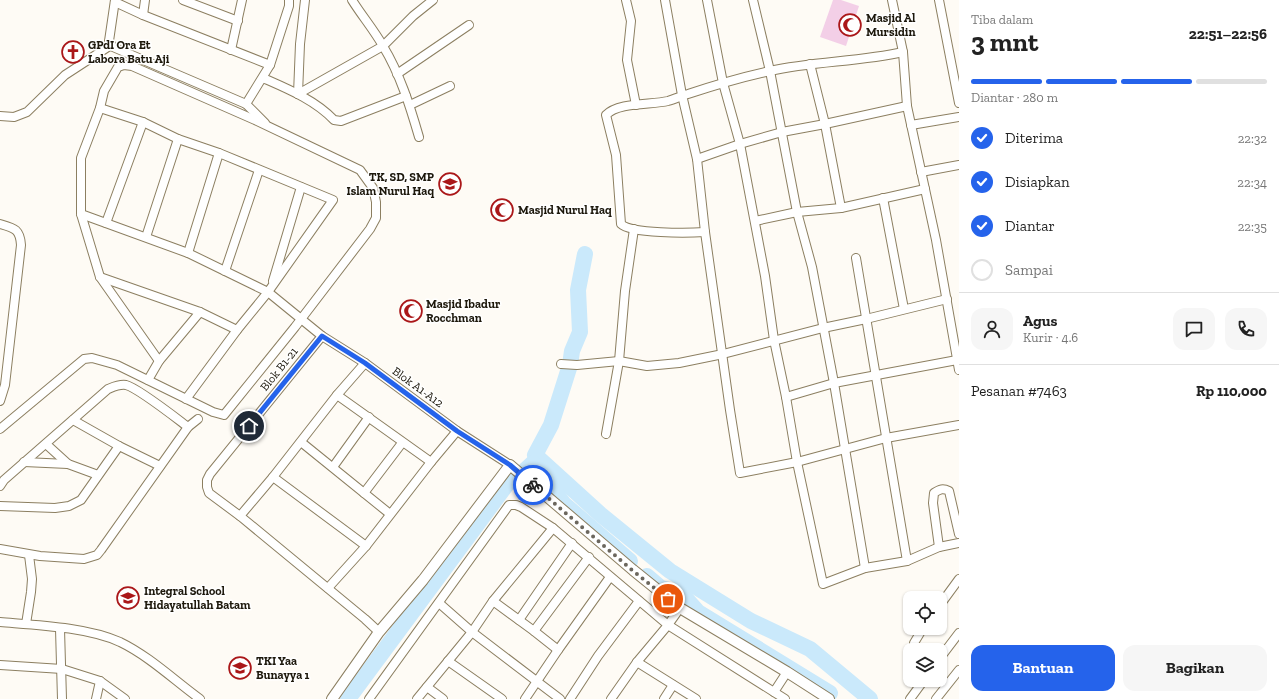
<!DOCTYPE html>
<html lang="id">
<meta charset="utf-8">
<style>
:root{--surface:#fff;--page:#f6f6f6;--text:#222;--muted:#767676;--line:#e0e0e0;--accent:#2563eb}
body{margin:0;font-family:"Zilla Slab",serif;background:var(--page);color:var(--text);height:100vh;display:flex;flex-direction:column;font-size:15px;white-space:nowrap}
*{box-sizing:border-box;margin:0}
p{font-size:13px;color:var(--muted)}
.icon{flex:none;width:22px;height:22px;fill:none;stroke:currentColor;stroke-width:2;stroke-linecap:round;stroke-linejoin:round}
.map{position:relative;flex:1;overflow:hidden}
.sheet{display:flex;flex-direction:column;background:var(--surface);width:320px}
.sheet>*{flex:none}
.controls{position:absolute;left:903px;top:591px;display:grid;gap:8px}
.controls a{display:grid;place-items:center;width:44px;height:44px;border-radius:8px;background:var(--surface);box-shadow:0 1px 3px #0004;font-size:20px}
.pin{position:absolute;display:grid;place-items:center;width:34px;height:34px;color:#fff;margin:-17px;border:2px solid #fff;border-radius:50%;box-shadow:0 1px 4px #0007}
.courier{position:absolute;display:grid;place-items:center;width:40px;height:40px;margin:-20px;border:3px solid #2563eb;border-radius:50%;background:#fff;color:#222;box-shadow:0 1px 5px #0007}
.head em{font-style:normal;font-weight:700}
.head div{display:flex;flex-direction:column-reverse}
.head{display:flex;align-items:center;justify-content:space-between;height:68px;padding:0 12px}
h1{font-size:26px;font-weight:700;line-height:30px}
.bar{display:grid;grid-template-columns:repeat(4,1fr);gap:6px 4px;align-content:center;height:48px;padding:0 12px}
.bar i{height:5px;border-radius:3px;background:var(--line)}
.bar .on{background:var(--accent)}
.bar p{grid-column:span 4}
.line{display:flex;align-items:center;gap:10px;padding:0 12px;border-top:1px solid var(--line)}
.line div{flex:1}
.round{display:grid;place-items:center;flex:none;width:42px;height:42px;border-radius:12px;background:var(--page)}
ol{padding:0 12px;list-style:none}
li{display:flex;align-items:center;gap:12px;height:44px}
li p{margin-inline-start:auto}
li .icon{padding:4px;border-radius:50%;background:var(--accent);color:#fff;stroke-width:4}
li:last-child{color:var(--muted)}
li i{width:22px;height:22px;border:2px solid var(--line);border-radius:50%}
.primary-button{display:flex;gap:8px;margin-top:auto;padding:8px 12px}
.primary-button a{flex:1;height:46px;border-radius:12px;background:var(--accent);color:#fff;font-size:16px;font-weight:700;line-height:46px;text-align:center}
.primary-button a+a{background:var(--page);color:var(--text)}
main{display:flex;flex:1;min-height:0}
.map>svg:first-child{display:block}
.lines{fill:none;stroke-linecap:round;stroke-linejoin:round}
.river{stroke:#cae9fb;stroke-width:16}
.building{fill:#f3cfe7}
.minor-casing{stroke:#8c7f61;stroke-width:10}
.tertiary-casing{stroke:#8c7f61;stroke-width:12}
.minor{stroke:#fff;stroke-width:8}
.tertiary{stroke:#fff;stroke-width:10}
.done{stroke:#6c675e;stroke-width:4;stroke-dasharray:0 7.2}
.route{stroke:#2563eb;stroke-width:5}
.labels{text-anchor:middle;stroke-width:3;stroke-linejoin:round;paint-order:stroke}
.poi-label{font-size:12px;font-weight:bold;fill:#1d180c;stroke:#fff;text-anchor:start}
.street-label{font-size:12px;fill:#1d180c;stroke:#fff}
</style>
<main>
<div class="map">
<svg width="959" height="699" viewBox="0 0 959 699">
<rect width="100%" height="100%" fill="#fefbf5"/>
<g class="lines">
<!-- river -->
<g class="river">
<polyline points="585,254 578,290 580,332 572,351 570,365 551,425 535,455 600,514 670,571 751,621 810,649 870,699"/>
<polyline points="647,576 661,588 682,594 698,612 830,693"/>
<polyline points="348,699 513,476 521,474 533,463 564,504 630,561"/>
</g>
</g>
<!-- building -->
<polygon class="building" points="833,0 841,0 859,6 846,46 820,37"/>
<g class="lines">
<!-- minor casing -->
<g class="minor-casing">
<g id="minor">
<polyline points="115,0 109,41 113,47 246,104 265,123"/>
<polyline points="183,0 238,21"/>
<path d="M 352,0 C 362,16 374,30 383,46 C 400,74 410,106 419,137"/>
<polyline points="626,0 631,21 627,60 636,105"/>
<polyline points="665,0 682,95 697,159 705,232 730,410 740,473 797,462 886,438 959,425"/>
<polyline points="707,0 723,83 740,144 765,276 774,340 786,397 797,462 823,584 865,568 907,561 939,547 959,543"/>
<polyline points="753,0 770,71 797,212 812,267 834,383 865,568"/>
<polyline points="892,0 903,52 907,106 936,240 959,370"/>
<polyline points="939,0 959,103"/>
<polyline points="115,2 143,15 270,65 246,104"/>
<polyline points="143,15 145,0"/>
<polyline points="231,50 242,0"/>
<polyline points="810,64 825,124 841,208"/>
<polyline points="270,65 289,6 289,0"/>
<polyline points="397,74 469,25"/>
<path d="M 263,78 C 288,89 315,100 334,120 L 341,121 L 406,96"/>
<polyline points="298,94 383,46 413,16 433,0"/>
<polyline points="298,94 300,44 305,0"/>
<polyline points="410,105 450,86"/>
<polyline points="0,116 14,117 27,112 65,75 111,45"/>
<polyline points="911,125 959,117"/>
<polyline points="697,159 740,144 782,132 825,124 907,106"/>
<polyline points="921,172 959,165"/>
<polyline points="883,198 904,309"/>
<polyline points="81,214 188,253 268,292 322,336 365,363 457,431 510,465"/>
<polyline points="755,221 797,212 841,208 925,189"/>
<polyline points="106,223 143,122"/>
<path d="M 0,224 C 14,228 20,229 21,245 L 5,385 L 0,401"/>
<path d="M 705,232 C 689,233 631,234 621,224 L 616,155 L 606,115 C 618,102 651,105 668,101 C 675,99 681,96 688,94 C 715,85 742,77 770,71 C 814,61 859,62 903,52"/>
<polyline points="146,237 178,139"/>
<polyline points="188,253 219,153"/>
<polyline points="856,258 907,561"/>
<polyline points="225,271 259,170"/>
<polyline points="100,277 200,312 237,330"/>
<polyline points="273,281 301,187"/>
<polyline points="322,336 210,474 207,480 207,487 209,493 240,516 365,619 379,632"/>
<polyline points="159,361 100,277 81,214 81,158 100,108 143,122 178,139 219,153 333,200 268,292 237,330 186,399"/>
<polyline points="561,364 577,365 619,361 647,366 679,363 723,354 823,328 866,319 947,299"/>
<polyline points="148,380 159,361 200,312"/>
<polyline points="337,395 431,462"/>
<polyline points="786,397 834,383 957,360"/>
<polyline points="73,420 119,446 160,466"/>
<polyline points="0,429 84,359 92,358 117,365 213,412 224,415 295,327 370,229 376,218 376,202 373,188 360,170 255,120 132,66 124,65 118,67 104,91 100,108"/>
<polyline points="606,434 619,361 625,291 634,229"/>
<polyline points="301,442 390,514"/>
<polyline points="46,444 68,464 98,475"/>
<polyline points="24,462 68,464"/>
<polyline points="333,467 369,417"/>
<polyline points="273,477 366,546"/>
<path d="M 0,486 L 4,480 L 108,389 C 113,387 119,384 126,385 C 138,388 176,418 188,427"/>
<polyline points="364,493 402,443"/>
<polyline points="0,506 55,508 69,506 81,500 119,446"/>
<polyline points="240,516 273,477 337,395 365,363"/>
<path d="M 939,547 L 933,503 L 934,493 C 940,489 943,488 949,491 L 959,534"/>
<polyline points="0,549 40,556 84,559 97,555 101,550 188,427 198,419"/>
<polyline points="328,588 366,546 431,462 457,431"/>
<polyline points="493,601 534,631 558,650"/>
<polyline points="439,603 472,632 560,699"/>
<polyline points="940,605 959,579"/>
<polyline points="519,620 572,543"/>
<path d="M 0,622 C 36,625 87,627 120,642 C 149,656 174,680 200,699"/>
<polyline points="26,624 31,592 32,579 29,555"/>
<polyline points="60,629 62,699"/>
<polyline points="534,631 589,557"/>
<polyline points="915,650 914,643 923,628"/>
<polyline points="940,658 959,633"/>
<polyline points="448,661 502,699"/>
<polyline points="637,662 696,699"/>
<polyline points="0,665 62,669 100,681 125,699"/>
<polyline points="427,687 443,699"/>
<polyline points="774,692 787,672"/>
<polyline points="96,699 100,681"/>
<polyline points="369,699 509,505 516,505 521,507 553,528 668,625 785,699"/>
<polyline points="417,699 472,632 493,601 553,528"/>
<polyline points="525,699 558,650 610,577"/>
<polyline points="570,699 598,656 639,601"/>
<polyline points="611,699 637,662 668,625 680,608"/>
<polyline points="664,699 673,685"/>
<polyline points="910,699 924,680"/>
<polyline points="936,699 959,670"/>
</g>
</g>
<!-- tertiary casing -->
<g class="tertiary-casing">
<polyline id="tertiary" points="332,699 379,632 423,580 510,465 633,570 680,608 787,672 829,699"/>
</g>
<!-- minor -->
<use href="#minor" class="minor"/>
<!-- tertiary -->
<use href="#tertiary" class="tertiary"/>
</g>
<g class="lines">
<!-- done -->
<polyline class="done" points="533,485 632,570 668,599"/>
<!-- route -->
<polyline class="route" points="249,426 322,336 365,363 457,431 510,465 533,485"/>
</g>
<!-- icons -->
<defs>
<g id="mosque-ring" transform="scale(1.15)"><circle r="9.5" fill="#fff" stroke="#aa1719" stroke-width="1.5"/><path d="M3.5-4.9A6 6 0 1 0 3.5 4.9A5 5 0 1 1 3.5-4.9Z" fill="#aa1719"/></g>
<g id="church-ring" transform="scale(1.15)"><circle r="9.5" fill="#fff" stroke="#aa1719" stroke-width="1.5"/><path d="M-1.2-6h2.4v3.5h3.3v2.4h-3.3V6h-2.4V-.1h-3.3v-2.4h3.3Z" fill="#aa1719"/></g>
<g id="school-ring" transform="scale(1.15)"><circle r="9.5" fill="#fff" stroke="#aa1719" stroke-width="1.5"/><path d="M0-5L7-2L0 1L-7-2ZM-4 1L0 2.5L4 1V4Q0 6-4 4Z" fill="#aa1719"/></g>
</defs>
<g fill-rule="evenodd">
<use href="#mosque-ring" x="850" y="25"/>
<use href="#church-ring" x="73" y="52"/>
<use href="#school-ring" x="450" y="184"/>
<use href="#mosque-ring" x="502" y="210"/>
<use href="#mosque-ring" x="411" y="311"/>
<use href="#school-ring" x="128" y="598"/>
<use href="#school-ring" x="240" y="668"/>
</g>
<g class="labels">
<!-- poi labels -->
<g class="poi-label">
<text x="866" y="22">Masjid Al<tspan x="866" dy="14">Mursidin</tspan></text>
<text x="88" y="49">GPdI Ora Et<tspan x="88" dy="14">Labora Batu Aji</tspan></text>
<text x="434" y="181" text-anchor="end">TK, SD, SMP<tspan x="434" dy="14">Islam Nurul Haq</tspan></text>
<text x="518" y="214">Masjid Nurul Haq</text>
<text x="426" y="308">Masjid Ibadur<tspan x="426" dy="14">Rocchman</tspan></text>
<text x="144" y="595">Integral School<tspan x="144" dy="14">Hidayatullah Batam</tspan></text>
<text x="256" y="665">TKI Yaa<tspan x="256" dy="14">Bunayya 1</tspan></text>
</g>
<!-- street labels -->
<g class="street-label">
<text transform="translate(279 369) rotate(-51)" y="4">Blok B1-21</text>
<text transform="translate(418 387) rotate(36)" y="4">Blok A1-A12</text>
</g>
</g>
</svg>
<div class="controls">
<a><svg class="icon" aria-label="locate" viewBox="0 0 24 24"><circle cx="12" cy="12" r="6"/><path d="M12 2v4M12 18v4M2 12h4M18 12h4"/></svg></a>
<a><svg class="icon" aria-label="layers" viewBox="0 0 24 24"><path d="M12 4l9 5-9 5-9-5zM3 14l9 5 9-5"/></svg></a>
</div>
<div class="pin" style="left:668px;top:599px;background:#ea580c"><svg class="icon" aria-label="bag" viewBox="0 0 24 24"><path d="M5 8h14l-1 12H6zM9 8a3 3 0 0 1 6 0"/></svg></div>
<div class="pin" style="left:249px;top:426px;background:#1f2937"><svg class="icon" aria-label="home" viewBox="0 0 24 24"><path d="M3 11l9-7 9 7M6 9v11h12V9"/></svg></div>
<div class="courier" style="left:533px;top:485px"><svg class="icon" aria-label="bike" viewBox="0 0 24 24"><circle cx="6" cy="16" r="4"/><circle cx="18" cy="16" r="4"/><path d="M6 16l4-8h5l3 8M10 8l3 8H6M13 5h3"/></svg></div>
</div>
<section class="sheet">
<div class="head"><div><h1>3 mnt</h1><p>Tiba dalam</p></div><em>22:51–22:56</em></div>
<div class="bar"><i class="on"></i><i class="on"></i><i class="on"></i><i></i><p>Diantar · 280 m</p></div>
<ol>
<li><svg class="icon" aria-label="check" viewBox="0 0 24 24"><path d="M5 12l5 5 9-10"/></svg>Diterima<p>22:32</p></li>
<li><svg class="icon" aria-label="check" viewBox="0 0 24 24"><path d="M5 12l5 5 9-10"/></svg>Disiapkan<p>22:34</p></li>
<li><svg class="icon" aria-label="check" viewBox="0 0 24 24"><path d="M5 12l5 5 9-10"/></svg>Diantar<p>22:35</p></li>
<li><i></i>Sampai</li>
</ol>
<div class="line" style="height:72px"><a class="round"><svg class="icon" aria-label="person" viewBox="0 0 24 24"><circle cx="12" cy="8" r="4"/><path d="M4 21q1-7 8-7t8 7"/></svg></a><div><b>Agus</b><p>Kurir · 4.6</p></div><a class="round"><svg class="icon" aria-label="chat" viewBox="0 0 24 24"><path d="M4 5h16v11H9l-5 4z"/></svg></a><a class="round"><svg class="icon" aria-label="phone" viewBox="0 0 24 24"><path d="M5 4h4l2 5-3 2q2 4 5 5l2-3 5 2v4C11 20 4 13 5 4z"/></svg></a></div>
<div class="line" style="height:52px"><div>Pesanan #7463</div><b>Rp 110,000</b></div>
<div class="primary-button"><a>Bantuan</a><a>Bagikan</a></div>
</section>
</main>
